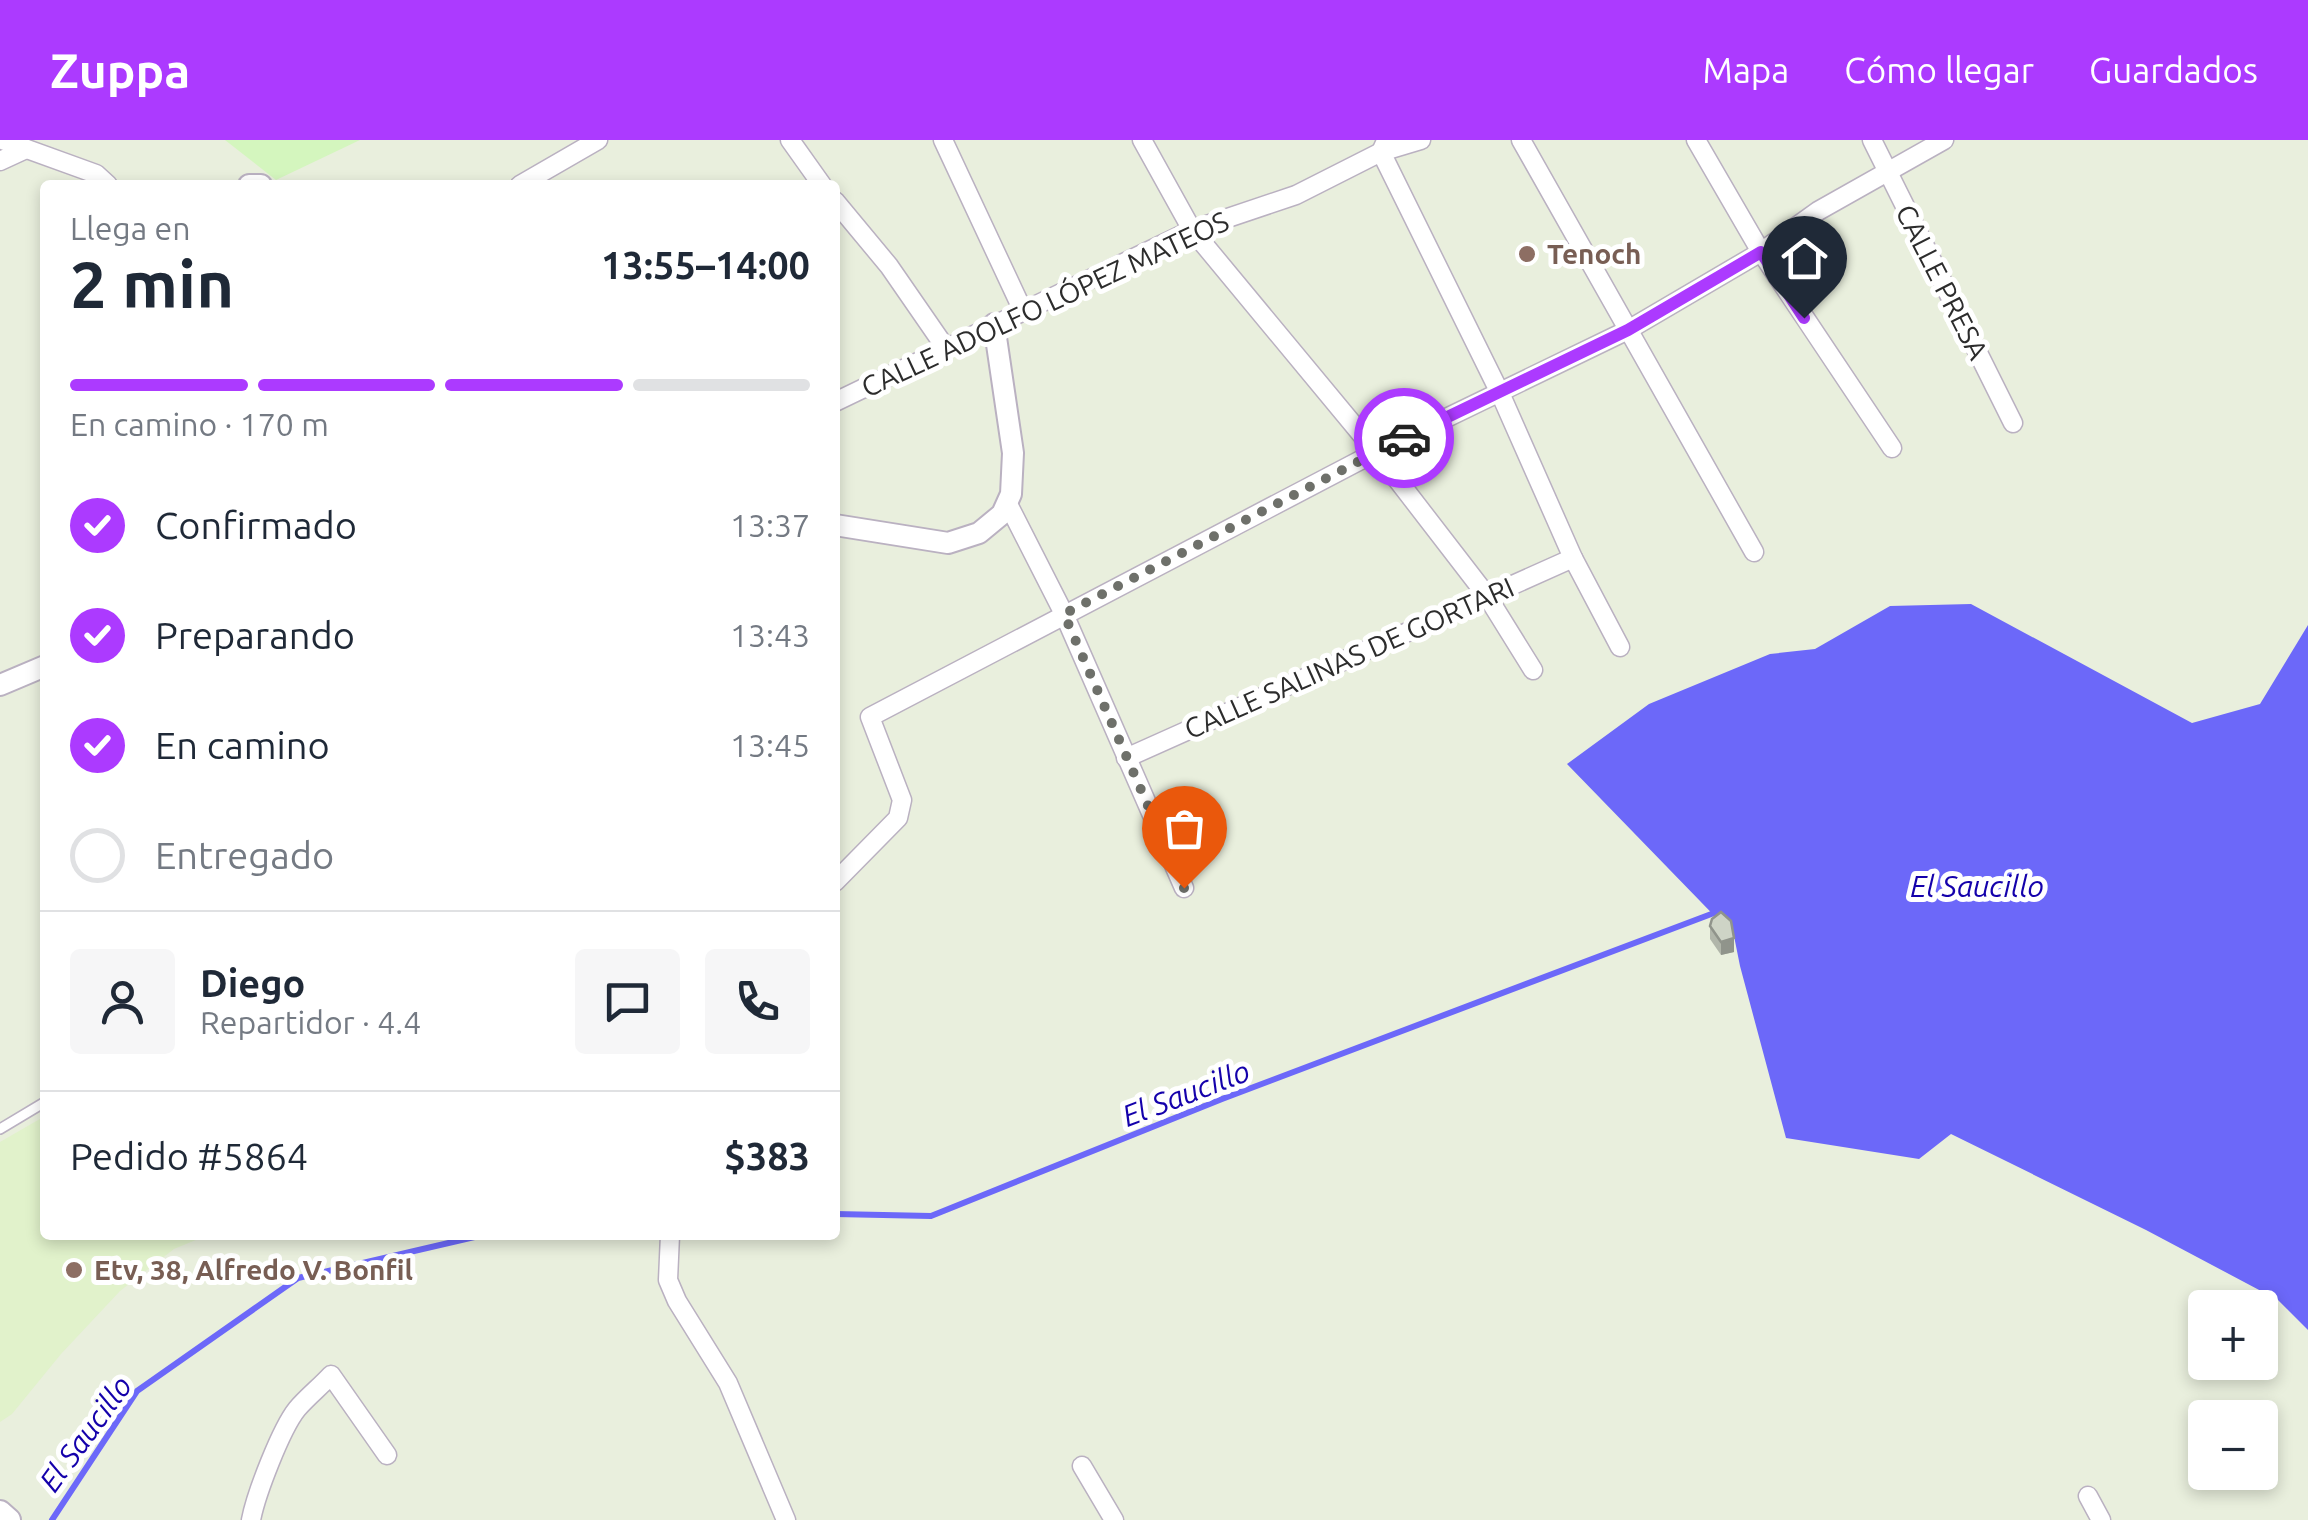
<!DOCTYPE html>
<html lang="es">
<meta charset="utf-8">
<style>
:root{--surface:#fff;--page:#f6f6f7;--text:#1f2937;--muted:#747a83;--line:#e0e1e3;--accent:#ac3aff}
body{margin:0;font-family:Ubuntu,sans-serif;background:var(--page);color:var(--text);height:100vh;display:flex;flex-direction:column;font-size:38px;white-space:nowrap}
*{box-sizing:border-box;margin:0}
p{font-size:32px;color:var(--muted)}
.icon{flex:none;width:55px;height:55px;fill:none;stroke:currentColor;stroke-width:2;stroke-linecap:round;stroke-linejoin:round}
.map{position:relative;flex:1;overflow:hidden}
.drawer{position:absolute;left:40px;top:40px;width:800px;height:1060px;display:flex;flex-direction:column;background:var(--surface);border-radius:10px;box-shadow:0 5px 15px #0003}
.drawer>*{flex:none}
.buttons{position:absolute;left:2188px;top:1150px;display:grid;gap:20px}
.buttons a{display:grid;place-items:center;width:90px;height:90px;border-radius:10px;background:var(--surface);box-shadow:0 5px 15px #0003;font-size:50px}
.pin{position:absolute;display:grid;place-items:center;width:85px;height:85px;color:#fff;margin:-102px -42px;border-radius:50% 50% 50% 0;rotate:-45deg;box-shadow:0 0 10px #0007}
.pin .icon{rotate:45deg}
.courier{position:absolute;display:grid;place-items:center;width:100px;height:100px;margin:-50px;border:8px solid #ac3aff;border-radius:50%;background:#fff;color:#222;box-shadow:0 2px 12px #0007}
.head em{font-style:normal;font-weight:600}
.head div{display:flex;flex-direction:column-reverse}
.head{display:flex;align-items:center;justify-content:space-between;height:170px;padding:0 30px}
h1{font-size:65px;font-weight:600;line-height:75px}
.bar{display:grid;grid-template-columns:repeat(4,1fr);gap:15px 10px;align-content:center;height:120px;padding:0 30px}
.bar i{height:12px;border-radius:8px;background:var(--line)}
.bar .active{background:var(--accent)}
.bar p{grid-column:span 4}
.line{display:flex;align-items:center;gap:25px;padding:0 30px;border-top:2px solid var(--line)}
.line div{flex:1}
.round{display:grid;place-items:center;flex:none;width:105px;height:105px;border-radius:10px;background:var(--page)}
ol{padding:0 30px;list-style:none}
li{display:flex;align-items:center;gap:30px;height:110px}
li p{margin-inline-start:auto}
li .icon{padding:10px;border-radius:50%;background:var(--accent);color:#fff;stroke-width:4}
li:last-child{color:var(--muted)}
li i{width:55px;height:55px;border:5px solid var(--line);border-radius:50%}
header{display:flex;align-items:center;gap:60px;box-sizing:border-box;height:140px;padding:0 50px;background:var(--accent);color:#fff}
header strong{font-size:48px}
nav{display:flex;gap:55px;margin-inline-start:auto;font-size:35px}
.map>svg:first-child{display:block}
.education{fill:#e1f2cb}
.sand{fill:#d4f6be}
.water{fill:#6c68f9}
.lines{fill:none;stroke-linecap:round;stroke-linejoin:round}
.stream{stroke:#6c68f9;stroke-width:6}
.service-casing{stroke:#bab1c1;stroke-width:12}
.minor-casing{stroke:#bab1c1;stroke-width:21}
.tertiary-casing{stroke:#bab1c1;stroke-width:24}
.secondary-casing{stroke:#bab1c1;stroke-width:26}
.service{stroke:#fff;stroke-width:9}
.minor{stroke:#fff;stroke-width:18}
.tertiary{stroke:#fff;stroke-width:20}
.secondary{stroke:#fff;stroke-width:22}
.wall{fill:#b1b6aa}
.shaded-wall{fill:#90948b}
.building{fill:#ced4c6;stroke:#90948b;stroke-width:2.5}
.done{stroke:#6e706a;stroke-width:10;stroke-dasharray:0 18}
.route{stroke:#ac3aff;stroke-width:12}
.education-dot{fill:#8d6e63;stroke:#fff;stroke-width:4}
.labels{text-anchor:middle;stroke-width:10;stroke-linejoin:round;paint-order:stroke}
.education-label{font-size:28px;font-weight:bold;fill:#785e54;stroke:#fff;text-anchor:start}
.street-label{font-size:28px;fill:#2c2c2c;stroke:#fff}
.water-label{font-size:30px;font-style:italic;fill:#1401ab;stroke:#fff}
</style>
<header>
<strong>Zuppa</strong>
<nav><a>Mapa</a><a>Cómo llegar</a><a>Guardados</a></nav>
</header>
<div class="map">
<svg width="2308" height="1380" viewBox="0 0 2308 1380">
<rect width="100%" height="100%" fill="#e9efdd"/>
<!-- education -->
<polygon class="education" points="45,976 45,1095 208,1095 174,1109 120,1151 61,1214 12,1274 0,1282 0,1002"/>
<!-- sand -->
<polygon class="sand" points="225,0 360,0 276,40"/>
<!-- water -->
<polygon class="water" points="1971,464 2192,583 2260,564 2308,485 2308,1190 2278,1160 2146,1090 1951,994 1919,1019 1786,998 1740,826 1734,796 1567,624 1649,564 1770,514 1815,509 1890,466"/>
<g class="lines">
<!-- stream -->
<g class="stream">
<polyline points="835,1074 931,1076 1222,959 1714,773"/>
<polyline points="52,1380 137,1251 298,1138 483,1095"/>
</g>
<!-- service casing -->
<g class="service-casing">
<polyline id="service" points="0,989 45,962"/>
</g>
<!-- minor casing -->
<g class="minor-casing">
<g id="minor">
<polyline points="2,0 96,34 108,45"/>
<polyline points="790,0 822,45"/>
<polyline points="943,0 1023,171"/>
<polyline points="1142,0 1192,90 1376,312 1487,456 1533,530"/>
<polyline points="1521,0 1754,412"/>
<polyline points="1696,0 1761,112 1892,308"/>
<polyline points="1872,0 2013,283"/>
<polyline points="1385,3 1381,12 1500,253 1573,418 1620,507"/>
<polyline points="0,21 26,9"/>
<polyline points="520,45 598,0"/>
<polyline points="835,61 889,126 945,207"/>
<polyline points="835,262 1192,90 1296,55 1381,12 1421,0"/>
<polyline points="1008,364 1064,474 1184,748"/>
<polyline points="1126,618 1573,418"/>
<polyline points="835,742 898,678 902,660 870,577 1376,312 1628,190 1761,112 1818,71 1944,0"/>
<polyline points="670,1095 668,1140 677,1161 728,1243 786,1380"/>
<polyline points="1082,1326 1114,1380"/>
<polyline points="2088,1356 2101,1380"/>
<path d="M 251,1380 C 256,1354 281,1289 297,1269 C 307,1257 320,1247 331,1235 L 387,1315"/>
</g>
</g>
<!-- tertiary casing -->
<g class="tertiary-casing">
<g id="tertiary">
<polyline points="249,45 261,45"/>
<polyline points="835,385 948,403 979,393 1002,374 1011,354 1013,313 994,184"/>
<polyline points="0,545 45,526"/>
</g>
</g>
<!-- secondary casing -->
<g class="secondary-casing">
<polyline id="secondary" points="0,1372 9,1380"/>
</g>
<!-- service -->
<use href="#service" class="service"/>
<!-- minor -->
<use href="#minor" class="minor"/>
<!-- tertiary -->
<use href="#tertiary" class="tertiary"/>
<!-- secondary -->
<use href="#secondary" class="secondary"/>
</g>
<!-- wall -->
<polygon class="wall" points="1710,786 1734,812 1721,815 1710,799"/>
<!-- shaded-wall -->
<polygon class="shaded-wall" points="1734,798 1734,812 1721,815 1721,802"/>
<!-- building -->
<polygon class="building" points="1721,772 1731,781 1734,798 1721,802 1710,786 1712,779"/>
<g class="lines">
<!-- done -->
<polyline class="done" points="1184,748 1064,474 1404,298"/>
<!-- route -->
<polyline class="route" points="1404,298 1628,190 1761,112 1804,178"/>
</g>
<!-- markers -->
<g class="education-dot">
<circle cx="1527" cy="114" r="10"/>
<circle cx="74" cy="1130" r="10"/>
</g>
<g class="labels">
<!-- education labels -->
<g class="education-label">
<text x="1547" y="124">Tenoch</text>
<text x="94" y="1140">Etv, 38, Alfredo V. Bonfil</text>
</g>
<!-- street labels -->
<g class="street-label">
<text transform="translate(1942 142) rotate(63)" y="10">CALLE PRESA</text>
<text transform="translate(1045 164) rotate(-25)" y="10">CALLE ADOLFO LÓPEZ MATEOS</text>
<text transform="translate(1349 518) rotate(-24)" y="10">CALLE SALINAS DE GORTARI</text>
</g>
<!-- water labels -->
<g class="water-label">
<text x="1977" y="757">El Saucillo</text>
<text transform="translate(1186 954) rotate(-21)" y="10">El Saucillo</text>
<text transform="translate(86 1294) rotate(-54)" y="10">El Saucillo</text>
</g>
</g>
</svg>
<div class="buttons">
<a>+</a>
<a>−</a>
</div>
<div class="pin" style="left:1184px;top:748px;background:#ea580c"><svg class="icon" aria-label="bag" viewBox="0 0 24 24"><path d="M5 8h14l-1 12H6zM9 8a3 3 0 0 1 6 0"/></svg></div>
<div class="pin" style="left:1804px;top:178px;background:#1f2937"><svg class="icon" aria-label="home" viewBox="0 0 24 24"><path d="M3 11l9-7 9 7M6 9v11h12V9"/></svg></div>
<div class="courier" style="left:1404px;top:298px"><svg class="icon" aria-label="car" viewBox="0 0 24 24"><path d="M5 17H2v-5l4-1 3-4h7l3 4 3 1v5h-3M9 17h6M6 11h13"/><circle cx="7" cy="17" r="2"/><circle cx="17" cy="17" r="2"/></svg></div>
<section class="drawer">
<div class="head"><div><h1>2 min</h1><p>Llega en</p></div><em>13:55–14:00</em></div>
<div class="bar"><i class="active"></i><i class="active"></i><i class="active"></i><i></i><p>En camino · 170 m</p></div>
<ol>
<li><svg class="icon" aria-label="check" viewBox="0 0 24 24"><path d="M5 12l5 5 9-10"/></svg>Confirmado<p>13:37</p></li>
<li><svg class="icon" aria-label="check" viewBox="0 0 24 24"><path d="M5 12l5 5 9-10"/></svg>Preparando<p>13:43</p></li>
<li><svg class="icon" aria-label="check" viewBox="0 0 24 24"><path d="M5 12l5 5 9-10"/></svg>En camino<p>13:45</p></li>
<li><i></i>Entregado</li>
</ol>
<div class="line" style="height:180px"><a class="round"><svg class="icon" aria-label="person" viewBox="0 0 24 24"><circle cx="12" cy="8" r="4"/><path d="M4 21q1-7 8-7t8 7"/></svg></a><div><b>Diego</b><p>Repartidor · 4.4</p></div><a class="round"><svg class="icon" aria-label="chat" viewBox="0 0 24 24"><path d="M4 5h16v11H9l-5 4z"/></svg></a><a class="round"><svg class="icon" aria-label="phone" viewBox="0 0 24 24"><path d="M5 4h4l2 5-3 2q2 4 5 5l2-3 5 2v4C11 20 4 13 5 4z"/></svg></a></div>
<div class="line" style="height:130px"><div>Pedido #5864</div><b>$383</b></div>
</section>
</div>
